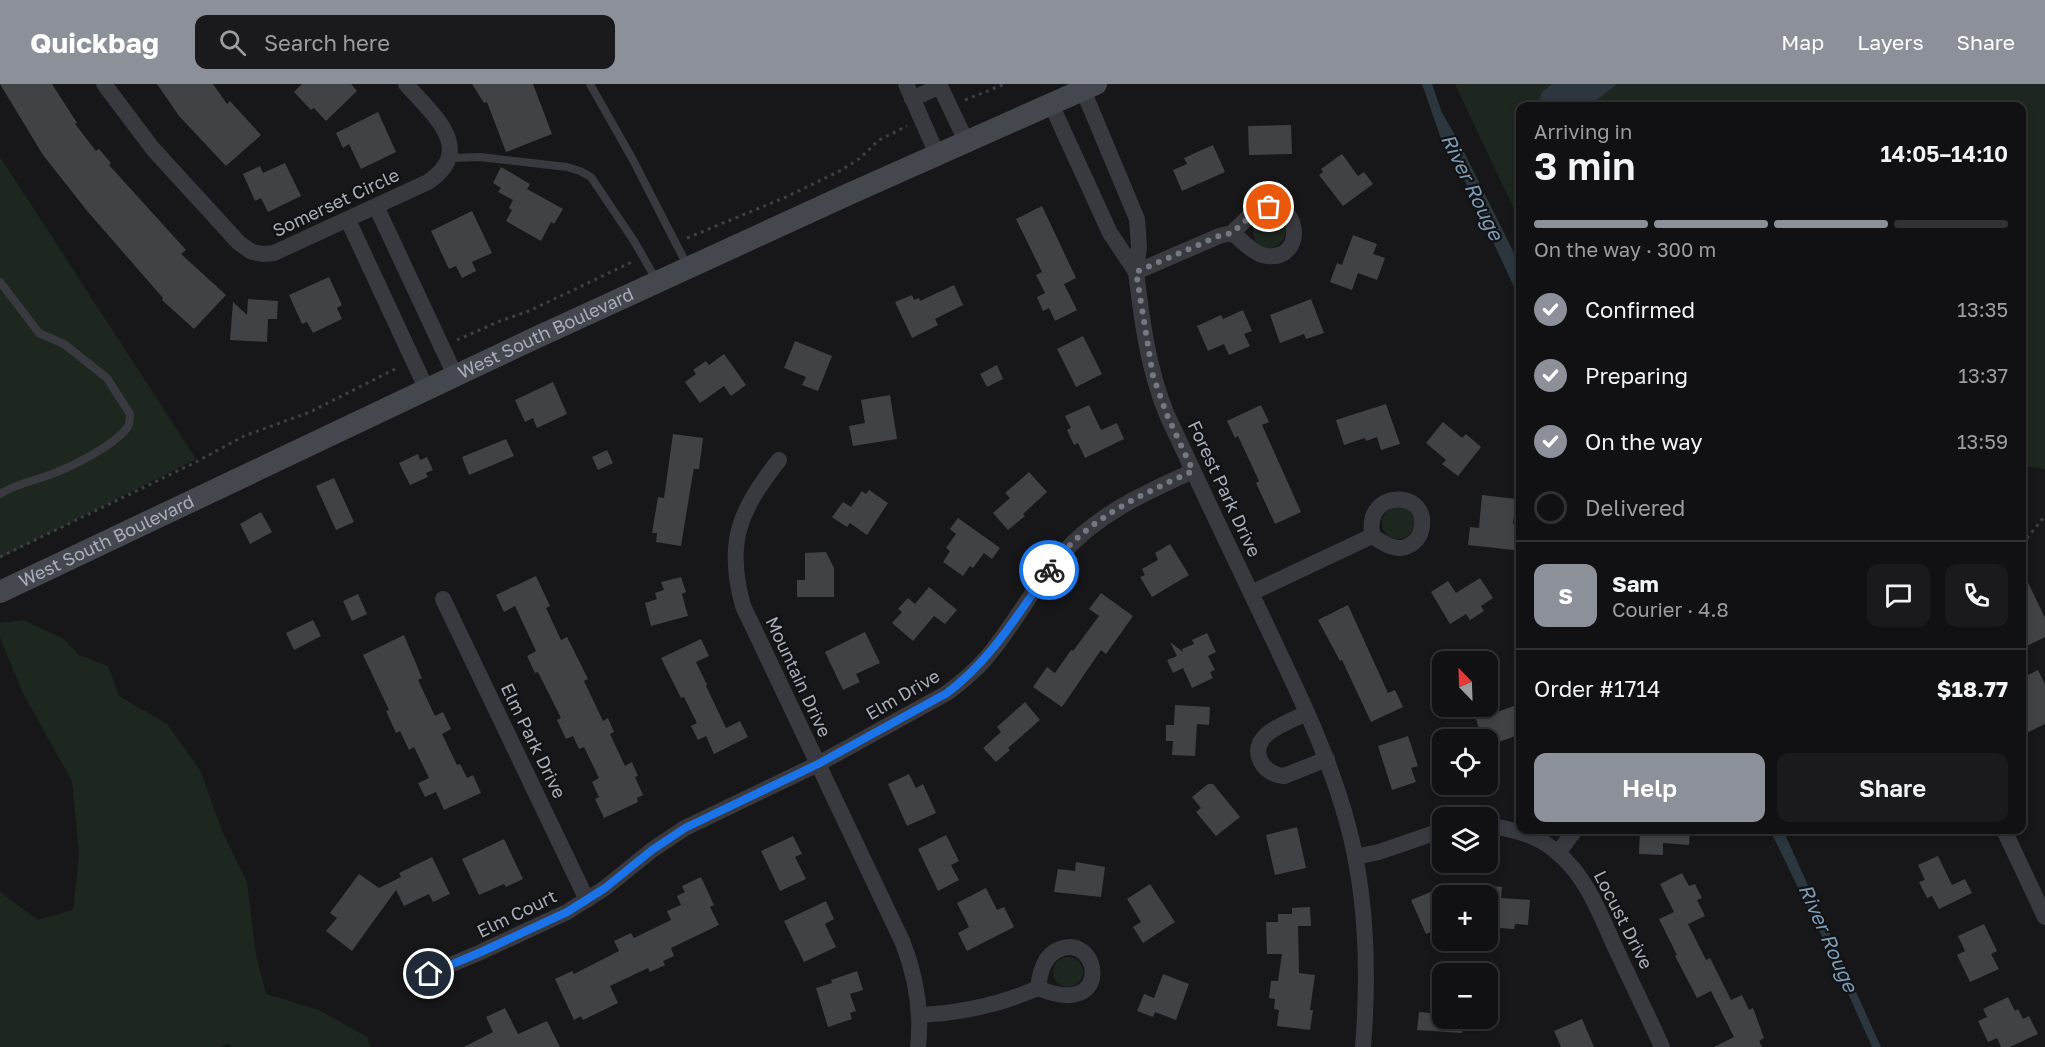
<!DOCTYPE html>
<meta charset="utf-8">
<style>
:root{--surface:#111113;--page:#1a1a1c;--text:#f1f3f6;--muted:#9c9da0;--line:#303133;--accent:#8c9099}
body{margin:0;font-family:"Golos Text",sans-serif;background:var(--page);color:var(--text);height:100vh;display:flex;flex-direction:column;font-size:22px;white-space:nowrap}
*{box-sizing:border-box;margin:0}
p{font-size:20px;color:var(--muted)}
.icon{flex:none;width:33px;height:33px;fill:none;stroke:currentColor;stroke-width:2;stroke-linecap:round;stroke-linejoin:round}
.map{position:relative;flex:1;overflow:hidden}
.sheet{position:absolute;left:1516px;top:18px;width:510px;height:732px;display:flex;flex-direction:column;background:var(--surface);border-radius:12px;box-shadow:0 3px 9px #0003,0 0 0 2px var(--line)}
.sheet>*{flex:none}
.needle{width:39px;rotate:337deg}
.tools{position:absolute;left:1432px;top:567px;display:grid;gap:12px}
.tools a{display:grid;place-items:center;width:66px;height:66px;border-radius:12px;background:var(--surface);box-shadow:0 3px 9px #0003,0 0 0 2px var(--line);font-size:30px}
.pin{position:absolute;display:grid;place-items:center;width:51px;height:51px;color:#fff;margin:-26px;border:3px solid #fff;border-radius:50%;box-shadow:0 2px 6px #0007}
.courier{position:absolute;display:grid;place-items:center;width:60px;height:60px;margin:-30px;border:4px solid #1a73e8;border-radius:50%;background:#fff;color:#222;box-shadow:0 2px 8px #0007}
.head em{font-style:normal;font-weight:600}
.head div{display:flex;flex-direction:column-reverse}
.head{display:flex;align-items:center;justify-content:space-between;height:102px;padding:0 18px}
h1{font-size:39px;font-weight:600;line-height:45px}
.bar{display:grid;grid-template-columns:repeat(4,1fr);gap:9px 6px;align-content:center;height:72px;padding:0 18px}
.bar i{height:8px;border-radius:4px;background:var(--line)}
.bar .selected{background:var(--accent)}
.bar p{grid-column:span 4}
.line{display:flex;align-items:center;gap:15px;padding:0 18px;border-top:2px solid var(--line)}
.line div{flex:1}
.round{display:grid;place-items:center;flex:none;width:63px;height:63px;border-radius:12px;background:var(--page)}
ol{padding:0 18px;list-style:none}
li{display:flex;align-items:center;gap:18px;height:66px}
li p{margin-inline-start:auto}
li .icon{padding:6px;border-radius:50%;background:var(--accent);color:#fff;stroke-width:4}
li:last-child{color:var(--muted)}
li i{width:33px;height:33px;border:3px solid var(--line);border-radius:50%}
.button{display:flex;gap:12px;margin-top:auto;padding:12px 18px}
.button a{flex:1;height:69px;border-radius:12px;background:var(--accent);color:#fff;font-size:24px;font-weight:600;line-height:69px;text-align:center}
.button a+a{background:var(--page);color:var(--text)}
header{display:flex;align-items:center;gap:36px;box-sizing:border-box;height:84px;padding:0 30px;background:var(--accent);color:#fff}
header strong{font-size:28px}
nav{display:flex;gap:33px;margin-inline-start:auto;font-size:21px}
.search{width:420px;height:54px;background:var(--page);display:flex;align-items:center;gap:15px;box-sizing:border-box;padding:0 21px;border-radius:12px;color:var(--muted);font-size:22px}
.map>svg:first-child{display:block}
.green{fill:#1e271f}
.water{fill:#2b363e}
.building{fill:#414246}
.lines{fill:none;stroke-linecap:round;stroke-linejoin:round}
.path{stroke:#3d4045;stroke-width:3;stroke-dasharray:3 4.5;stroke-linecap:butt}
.service{stroke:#393a40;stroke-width:8}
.minor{stroke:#393a40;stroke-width:16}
.secondary{stroke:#45474e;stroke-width:22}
.done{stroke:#757882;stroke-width:6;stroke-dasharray:0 10.8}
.route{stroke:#1a73e8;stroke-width:8}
.labels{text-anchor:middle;stroke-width:4.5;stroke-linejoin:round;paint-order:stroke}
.street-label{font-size:18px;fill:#a8adba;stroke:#121214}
.water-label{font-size:20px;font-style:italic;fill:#7c9cb7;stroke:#121214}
</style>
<header>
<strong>Quickbag</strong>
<div class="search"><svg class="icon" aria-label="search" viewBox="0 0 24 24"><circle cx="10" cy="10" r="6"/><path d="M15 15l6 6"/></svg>Search here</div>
<nav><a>Map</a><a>Layers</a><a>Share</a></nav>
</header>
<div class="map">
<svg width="2045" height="963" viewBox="0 0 2045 963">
<rect width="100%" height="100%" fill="#171719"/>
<!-- green -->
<g class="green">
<polygon points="1455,0 2045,0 2045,386 2041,384 2022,382 2022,22 1521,22 1521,140"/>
<polygon points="0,73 196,375 0,474"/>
<circle cx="1269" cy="148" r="16"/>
<circle cx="1398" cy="439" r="16"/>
<polygon points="23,536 64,555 79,571 108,582 119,612 167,640 200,686 223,749 247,798 256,871 266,910 319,926 367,953 371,963 232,963 228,960 219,963 0,963 0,808 38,836 73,826 79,770 72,697 24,611 0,554 0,539"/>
<circle cx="1068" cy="888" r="15"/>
</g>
<!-- water -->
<g class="water">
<polygon points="1422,0 1432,0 1442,29 1459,58 1513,167 1521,185 1521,218 1458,82 1441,55"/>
<polygon points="1552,0 1617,0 1589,22 1537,22 1542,8"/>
<polygon points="1770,746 1783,746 1881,963 1872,963 1828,865"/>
</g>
<!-- building -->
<g class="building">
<polygon points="0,0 52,0 77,39 75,40 96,67 99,65 111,79 109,81 186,166 181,170 226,211 194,245 162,216 163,214 88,128 43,71"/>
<polygon points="157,0 213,0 227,20 230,17 261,51 226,82 179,32"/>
<polygon points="302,0 351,0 357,7 326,37 314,24 311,26 294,8"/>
<polygon points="472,0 533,0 552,50 506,68 487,18 484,19"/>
<polygon points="378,28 396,68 361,85 349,60 343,64 336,49"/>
<polygon points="1291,41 1292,70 1249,71 1248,42"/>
<polygon points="1213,61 1225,88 1182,107 1173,86 1187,80 1184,74"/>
<polygon points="1342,70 1358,92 1364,88 1373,100 1343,122 1319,91 1323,88 1321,85"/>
<polygon points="285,79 301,112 268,128 261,114 255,117 243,90 260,82 263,89"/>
<polygon points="501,83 530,100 527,105 563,125 554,140 551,138 541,157 506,137 512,126 509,124 513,116 498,108 501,104 493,99"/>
<polygon points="1042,122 1076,194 1064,200 1077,226 1055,237 1049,224 1043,227 1037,213 1045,209 1036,191 1042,188 1016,135"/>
<polygon points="472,127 492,169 472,178 476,187 462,194 456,182 449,185 431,147"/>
<polygon points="1353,151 1377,160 1373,170 1385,174 1377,196 1358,189 1352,206 1330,198 1337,179 1342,181"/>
<polygon points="329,193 342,221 337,224 342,235 313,249 307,238 302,240 289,211"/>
<polygon points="954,201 963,221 935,235 938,241 912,254 895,218 912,211 914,216 919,214 920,217"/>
<polygon points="248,215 278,217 277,235 268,235 267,258 230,256 233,218 247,231"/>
<polygon points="1311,215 1324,249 1306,255 1304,250 1280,259 1270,231"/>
<polygon points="1243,226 1252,247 1244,250 1250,262 1229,271 1224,260 1208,267 1197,242 1221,231 1223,235"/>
<polygon points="1083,252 1102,290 1076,303 1057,265"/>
<polygon points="795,257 832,272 818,307 802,301 806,293 784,284"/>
<polygon points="724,270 746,301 731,312 724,302 700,319 685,298 696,290 693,286 706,277 709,281"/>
<polygon points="997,281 1003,295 987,303 980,290"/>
<polygon points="553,298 567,330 537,344 533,334 525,338 515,316"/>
<polygon points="890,311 897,355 853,362 849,342 865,339 861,316"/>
<polygon points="1386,320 1400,360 1381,366 1377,353 1366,357 1365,354 1344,361 1336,336"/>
<polygon points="1089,321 1101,346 1117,339 1124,355 1085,374 1078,359 1074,361 1067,346 1071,344 1065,332"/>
<polygon points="1261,321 1269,338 1262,341 1301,428 1275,440 1256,399 1259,397 1238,352 1235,354 1227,337"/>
<polygon points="1443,338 1462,354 1466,350 1481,363 1458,392 1442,380 1446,376 1426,359"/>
<polygon points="673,350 703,354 699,385 694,385 692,395 681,462 656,458 657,449 652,449 658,413 664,414"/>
<polygon points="506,355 514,372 469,391 462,373"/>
<polygon points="607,366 613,379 598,386 592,373"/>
<polygon points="418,370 420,376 427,373 433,386 426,389 428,393 410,401 399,379"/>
<polygon points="1029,388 1047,408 1023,430 1025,432 1008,446 993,429 1010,414 1005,409"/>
<polygon points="334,394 354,438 336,446 316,402"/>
<polygon points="869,406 888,419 867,451 850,439 847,443 832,433 843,418 851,423 862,407 866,410"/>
<polygon points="1482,411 1516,415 1513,440 1517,441 1514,466 1468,461 1470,443 1479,444"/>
<polygon points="261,428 272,448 250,460 240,440"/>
<polygon points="958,434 1000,464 992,475 984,469 973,484 970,482 963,492 943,478 950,467 946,464 956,450 950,445"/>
<polygon points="1170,460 1189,491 1152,513 1140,493 1145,491 1142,485 1158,476 1155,469"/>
<polygon points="826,468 834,484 834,513 797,513 797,496 805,496 805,469"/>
<polygon points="2022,486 2045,534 2045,553 2027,562 2022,550"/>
<polygon points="536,492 550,522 546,524 561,556 567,553 588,595 584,597 603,637 608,634 614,648 610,650 625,682 632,678 638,692 635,693 643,711 637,714 638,718 604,734 595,715 599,713 592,698 599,694 584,663 579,665 573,652 566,655 557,636 561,634 538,588 535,589 527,572 536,567 515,522 504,528 496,511"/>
<polygon points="681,493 686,508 682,510 688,532 651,542 645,519 657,515 655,509 664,506 661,498"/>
<polygon points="1480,494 1493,514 1481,522 1484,527 1470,536 1466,530 1450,540 1431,508 1448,497 1456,509"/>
<polygon points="929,503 957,526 945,540 934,532 913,557 892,539 902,528 898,525 908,514 915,520"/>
<polygon points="1101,509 1133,532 1106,570 1101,566 1062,623 1033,603 1047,583 1055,589 1071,566 1073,567 1099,532 1089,525"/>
<polygon points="358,510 367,530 352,537 343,517"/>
<polygon points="1348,521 1388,609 1395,606 1403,623 1371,638 1342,576 1340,577 1318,536"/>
<polygon points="313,536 321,552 294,566 286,549"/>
<polygon points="865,548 880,579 856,590 860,598 843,606 825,568"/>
<polygon points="1207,549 1216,568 1208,572 1215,586 1210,588 1213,594 1192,604 1183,584 1173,589 1167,576 1177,572 1170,558 1183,568 1182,565 1194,560 1192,556"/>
<polygon points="404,551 422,594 418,596 435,632 443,628 451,645 442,650 457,681 460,680 467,694 473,691 481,709 444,726 436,708 425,713 418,699 429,694 414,663 409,666 400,647 396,649 386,627 389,626 363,571"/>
<polygon points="701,555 709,572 696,578 707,601 706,602 726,644 740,637 748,653 714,670 706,652 698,656 691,642 697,639 684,613 681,614 661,574"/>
<polygon points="2038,586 2045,600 2045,640 2022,651 2022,594"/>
<polygon points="1025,618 1040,636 1008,664 1010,666 996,678 983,664 1001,648 997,643"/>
<polygon points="1175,621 1210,623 1209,641 1197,640 1195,672 1172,671 1173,657 1166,657 1166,641 1174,641"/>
<polygon points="1517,621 1521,632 1521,650 1496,659 1494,654 1483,656 1476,635"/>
<polygon points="1408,652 1418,682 1411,684 1416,698 1392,706 1378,662"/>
<polygon points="909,690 916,704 923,700 936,729 907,742 888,700"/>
<polygon points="1208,700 1213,700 1240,733 1216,752 1196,728 1201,724 1192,713"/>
<polygon points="1297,743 1306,784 1275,791 1266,751"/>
<polygon points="1640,746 1690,746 1689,761 1663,759 1663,771 1639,770"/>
<polygon points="946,751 959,777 951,781 959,796 938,807 918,765"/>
<polygon points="793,752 802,770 795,773 806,795 780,807 761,767"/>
<polygon points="504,755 523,795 506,803 504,800 479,811 462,775"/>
<polygon points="1938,772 1952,801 1965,795 1972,809 1939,825 1932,812 1927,814 1919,798 1925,796 1918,781"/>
<polygon points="432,773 450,810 433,818 429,810 404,822 396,806 352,867 326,847 337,834 330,829 359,790 379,804 401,793 399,789"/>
<polygon points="1076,778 1105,783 1101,813 1054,808 1058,785 1075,787"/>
<polygon points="1682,789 1689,802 1695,800 1702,814 1697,816 1705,832 1688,840 1706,876 1710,874 1731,916 1742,911 1749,926 1753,924 1764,954 1759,957 1762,963 1714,963 1734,953 1711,907 1697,914 1675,872 1677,871 1659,835 1674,828 1660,800"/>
<polygon points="701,793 714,821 710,823 719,841 671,864 674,872 663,877 665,881 650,888 648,884 610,902 618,919 583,936 581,932 574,936 555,895 572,887 574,890 619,867 614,857 631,849 634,854 671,836 667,827 681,821 677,812 685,808 682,802"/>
<polygon points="1150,800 1175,838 1143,859 1133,843 1141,838 1127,815"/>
<polygon points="1488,802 1502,803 1501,814 1530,816 1528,841 1515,840 1514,845 1499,844 1498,850 1488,849"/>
<polygon points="1443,803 1443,843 1426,850 1411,816"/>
<polygon points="986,804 997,826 1004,823 1014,843 967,867 958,849 969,843 957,819"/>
<polygon points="826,817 834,835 825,840 836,863 804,878 784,837"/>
<polygon points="1310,823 1311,842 1298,842 1299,889 1315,891 1310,926 1313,926 1310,946 1277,942 1279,926 1274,925 1275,915 1269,914 1271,897 1278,897 1282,870 1267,870 1266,838 1278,838 1278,830 1292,830 1292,824"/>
<polygon points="1984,840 1997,867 1991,870 1999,885 1970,898 1957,871 1965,867 1958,852"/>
<polygon points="857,887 863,906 850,910 856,927 850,929 852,935 828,943 816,904 832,899 831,896"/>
<polygon points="1433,889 1443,889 1443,934 1464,934 1462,949 1417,946 1419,928 1430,929"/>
<polygon points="1163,890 1189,900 1176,936 1155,928 1153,933 1137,927 1144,910 1154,914"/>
<polygon points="2008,913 2015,927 2018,925 2023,935 2029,932 2038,950 2010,963 2001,963 1997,954 1988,958 1978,937 1987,933 1983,925"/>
<polygon points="505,924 518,950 547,937 560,963 464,963 493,948 486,933"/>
<polygon points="1582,935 1594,963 1561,963 1554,947"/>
</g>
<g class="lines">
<!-- path -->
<g class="path">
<polyline points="965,16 1005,0"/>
<polyline points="687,154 786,113 838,88 859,75 879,56 907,42"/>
<polyline points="457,256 500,237 529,227 634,177"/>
<polyline points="2022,460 2045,432"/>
<polyline points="0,473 196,378 244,352 310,328 399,283"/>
</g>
<!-- service -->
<g class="service">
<polyline points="590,0 633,76 688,183"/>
<polyline points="449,74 480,73 567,83 580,87 591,93 634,157 657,197"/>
<path d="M 0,198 L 39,249 L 64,260 L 107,294 L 130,330 C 130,335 130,340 127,344 C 113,362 73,382 52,390 C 34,397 15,400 0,410"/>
</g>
<!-- minor -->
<g class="minor">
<path d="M 104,0 L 153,65 L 239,159 L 252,168 L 263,170 L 274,169 L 428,98 C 477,65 432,30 406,0"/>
<polyline points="906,0 937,70"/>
<polyline points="939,0 966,57"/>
<polyline points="912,15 940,2"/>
<polyline points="1051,20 1110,149 1136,188 1139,163 1137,135 1083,6"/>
<polyline points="376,122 455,291"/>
<polyline points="348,136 426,304"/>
<path d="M 1232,149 C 1241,141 1250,129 1261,125 C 1299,110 1308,177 1267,172 C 1254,171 1242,156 1232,149 L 1219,152 L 1136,188 C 1142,237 1148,285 1167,331 C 1201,404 1235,476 1270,549 C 1299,610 1329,672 1347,738 C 1367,810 1369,888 1363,963"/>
<path d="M 779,376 C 740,426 725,458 743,522 L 903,859 C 916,893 922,927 918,963"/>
<path d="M 1251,509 L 1372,452 C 1383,459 1397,469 1410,461 C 1417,457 1421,450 1422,442 C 1426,409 1377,406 1372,437 C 1371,442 1372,447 1372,452"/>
<polyline points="443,515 587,816"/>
<path d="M 1307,629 C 1289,638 1247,650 1261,678 C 1266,687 1274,691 1284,692 L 1327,675"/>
<path d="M 1488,741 C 1514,746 1539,751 1559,770 C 1587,794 1600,830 1615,863 C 1631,897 1647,930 1662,963"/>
<polyline points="2004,746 2045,833"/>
<polyline points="1558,769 1575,746"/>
<polyline points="1355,773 1379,768 1443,746"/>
<path d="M 429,890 L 481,868 L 567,828 L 605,804 L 652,766 L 685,744 L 818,680 L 947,609 C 962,598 975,587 987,573 C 1015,540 1034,501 1063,469 C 1099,429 1145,409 1193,387"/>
<path d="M 919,931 C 962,929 999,921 1038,904 C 1114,936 1100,849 1060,865 C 1044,871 1040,888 1038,904"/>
</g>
<!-- secondary -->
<path class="secondary" id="s1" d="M 0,508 L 533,255 L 849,110 L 1096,0"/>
</g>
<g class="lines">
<!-- done -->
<path class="done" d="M 1049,486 C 1085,435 1139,412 1193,387 L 1167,331 L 1153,292 L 1136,188 L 1219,152 L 1232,149 L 1254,129 L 1269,123"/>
<!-- route -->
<path class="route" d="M 429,890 L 481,868 L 567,828 L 605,804 L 652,766 L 685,744 L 818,680 L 947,609 C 991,576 1018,530 1049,486"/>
</g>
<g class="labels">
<!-- street labels -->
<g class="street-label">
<text transform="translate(336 119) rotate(-25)" y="6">Somerset Circle</text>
<text dy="6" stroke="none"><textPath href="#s1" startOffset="604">West South Boulevard</textPath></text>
<text transform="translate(1224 405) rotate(65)" y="6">Forest Park Drive</text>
<text dy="6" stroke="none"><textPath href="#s1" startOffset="118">West South Boulevard</textPath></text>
<text transform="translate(798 593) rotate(65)" y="6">Mountain Drive</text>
<text transform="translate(903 611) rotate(-30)" y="6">Elm Drive</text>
<text transform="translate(533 657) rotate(64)" y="6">Elm Park Drive</text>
<text transform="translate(517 830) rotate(-26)" y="6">Elm Court</text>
<text transform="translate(1623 836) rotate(63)" y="6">Locust Drive</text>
</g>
<!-- water labels -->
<g class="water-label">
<text transform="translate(1472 103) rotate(64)" y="7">River Rouge</text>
<text transform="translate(1828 854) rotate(66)" y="7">River Rouge</text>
</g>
</g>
</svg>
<div class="tools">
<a><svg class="needle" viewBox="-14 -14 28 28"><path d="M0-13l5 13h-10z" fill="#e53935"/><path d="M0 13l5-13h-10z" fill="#9c9da0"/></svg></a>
<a><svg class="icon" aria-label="locate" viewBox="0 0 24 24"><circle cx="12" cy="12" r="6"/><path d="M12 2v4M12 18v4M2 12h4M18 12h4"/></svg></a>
<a><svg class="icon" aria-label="layers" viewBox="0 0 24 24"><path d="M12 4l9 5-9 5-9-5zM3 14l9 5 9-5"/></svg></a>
<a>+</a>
<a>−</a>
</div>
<div class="pin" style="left:1269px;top:123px;background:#ea580c"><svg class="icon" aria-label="bag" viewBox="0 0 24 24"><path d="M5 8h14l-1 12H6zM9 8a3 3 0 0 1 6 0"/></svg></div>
<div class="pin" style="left:429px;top:890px;background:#1f2937"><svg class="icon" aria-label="home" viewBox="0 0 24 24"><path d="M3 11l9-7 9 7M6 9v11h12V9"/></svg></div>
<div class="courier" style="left:1049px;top:486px"><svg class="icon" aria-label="bike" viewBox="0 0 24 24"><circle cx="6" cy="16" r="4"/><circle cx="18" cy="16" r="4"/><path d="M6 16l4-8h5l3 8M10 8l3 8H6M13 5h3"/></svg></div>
<section class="sheet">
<div class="head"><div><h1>3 min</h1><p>Arriving in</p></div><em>14:05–14:10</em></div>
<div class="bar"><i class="selected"></i><i class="selected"></i><i class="selected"></i><i></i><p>On the way · 300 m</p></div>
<ol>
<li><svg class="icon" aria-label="check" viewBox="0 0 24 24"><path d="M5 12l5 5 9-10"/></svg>Confirmed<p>13:35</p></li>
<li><svg class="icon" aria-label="check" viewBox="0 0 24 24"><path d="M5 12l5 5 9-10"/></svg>Preparing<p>13:37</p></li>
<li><svg class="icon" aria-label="check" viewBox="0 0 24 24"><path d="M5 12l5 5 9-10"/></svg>On the way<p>13:59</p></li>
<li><i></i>Delivered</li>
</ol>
<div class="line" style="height:108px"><b class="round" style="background:var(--accent);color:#fff">S</b><div><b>Sam</b><p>Courier · 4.8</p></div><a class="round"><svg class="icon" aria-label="chat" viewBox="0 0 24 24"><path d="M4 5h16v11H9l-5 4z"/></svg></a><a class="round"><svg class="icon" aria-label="phone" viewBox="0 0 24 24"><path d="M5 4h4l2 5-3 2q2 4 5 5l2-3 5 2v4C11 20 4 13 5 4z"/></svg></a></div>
<div class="line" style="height:78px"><div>Order #1714</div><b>$18.77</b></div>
<div class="button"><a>Help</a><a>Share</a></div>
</section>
</div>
